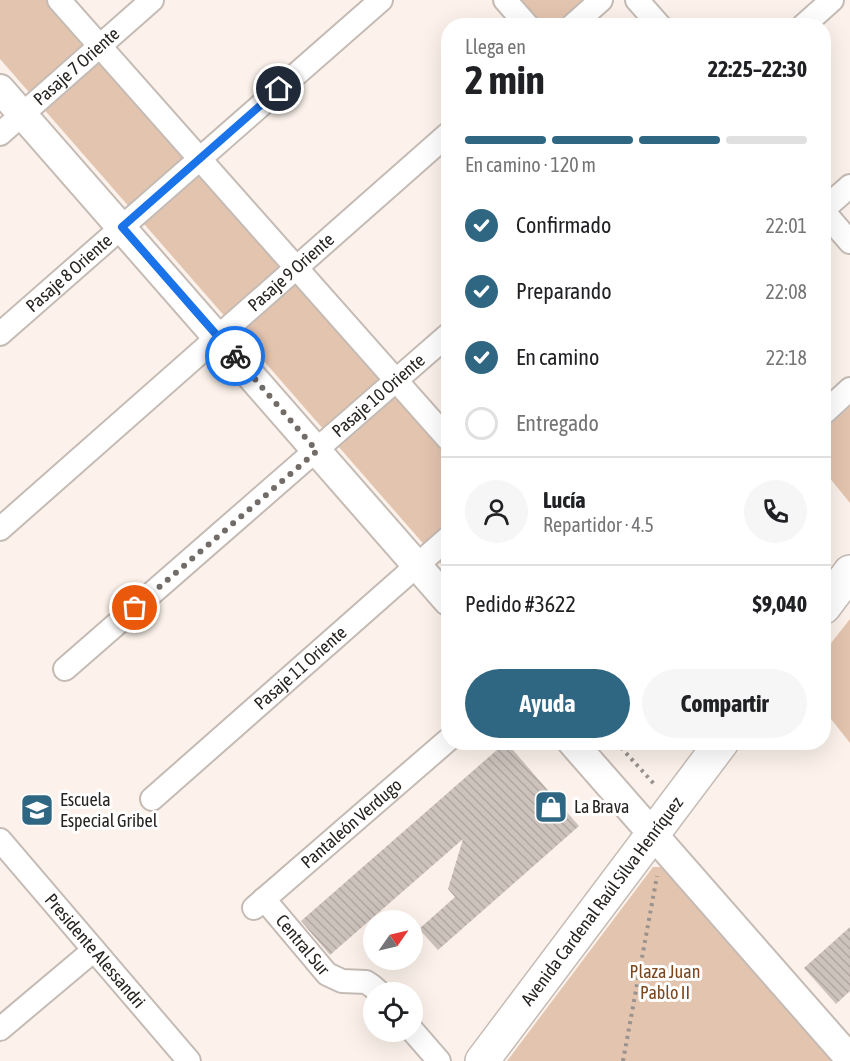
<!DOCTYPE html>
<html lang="es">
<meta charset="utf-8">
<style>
:root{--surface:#fff;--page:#f6f6f6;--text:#202124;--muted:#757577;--line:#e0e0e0;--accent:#2f6681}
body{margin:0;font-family:"Asap Condensed",sans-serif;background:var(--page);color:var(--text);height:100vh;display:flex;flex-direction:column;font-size:22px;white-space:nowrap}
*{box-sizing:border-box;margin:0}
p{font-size:20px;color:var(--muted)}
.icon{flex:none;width:33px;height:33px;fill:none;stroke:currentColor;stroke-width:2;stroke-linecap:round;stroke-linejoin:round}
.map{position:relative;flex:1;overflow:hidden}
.sheet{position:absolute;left:441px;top:18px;width:390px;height:732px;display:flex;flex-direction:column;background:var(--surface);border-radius:24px;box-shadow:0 6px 24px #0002}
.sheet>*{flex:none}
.needle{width:39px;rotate:56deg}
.buttons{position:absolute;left:363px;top:910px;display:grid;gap:12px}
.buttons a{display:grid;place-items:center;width:60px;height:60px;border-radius:50%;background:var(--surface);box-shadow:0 6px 24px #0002;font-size:30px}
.pin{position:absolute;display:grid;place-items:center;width:51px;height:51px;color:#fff;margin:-26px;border:3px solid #fff;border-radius:50%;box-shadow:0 2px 6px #0007}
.courier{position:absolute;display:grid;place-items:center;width:60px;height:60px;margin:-30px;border:4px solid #1a73e8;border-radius:50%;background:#fff;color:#222;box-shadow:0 2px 8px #0007}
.overview em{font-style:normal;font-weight:700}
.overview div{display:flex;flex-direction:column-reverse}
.overview{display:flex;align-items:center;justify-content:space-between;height:102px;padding:0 24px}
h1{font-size:39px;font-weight:700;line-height:45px}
.bar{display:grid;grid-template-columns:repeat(4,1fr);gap:9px 6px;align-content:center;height:72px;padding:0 24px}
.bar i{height:8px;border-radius:4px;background:var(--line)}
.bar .on{background:var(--accent)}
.bar p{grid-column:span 4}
.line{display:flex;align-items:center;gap:15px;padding:0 24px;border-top:2px solid var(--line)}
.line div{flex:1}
.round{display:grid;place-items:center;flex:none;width:63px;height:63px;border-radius:32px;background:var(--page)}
ol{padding:0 24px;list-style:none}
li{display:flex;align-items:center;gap:18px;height:66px}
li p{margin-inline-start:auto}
li .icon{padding:6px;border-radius:50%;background:var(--accent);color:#fff;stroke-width:4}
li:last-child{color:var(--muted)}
li i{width:33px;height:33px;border:3px solid var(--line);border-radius:50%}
.action{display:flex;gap:12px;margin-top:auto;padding:12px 24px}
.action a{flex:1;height:69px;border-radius:36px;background:var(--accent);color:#fff;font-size:24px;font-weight:700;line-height:69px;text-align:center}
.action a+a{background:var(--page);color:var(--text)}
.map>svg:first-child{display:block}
.green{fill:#e3c4af}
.building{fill:url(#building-back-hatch)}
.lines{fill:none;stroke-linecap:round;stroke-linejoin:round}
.minor-casing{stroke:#c5bbb5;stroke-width:26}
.tertiary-casing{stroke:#c5bbb5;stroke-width:32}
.secondary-casing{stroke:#c5bbb5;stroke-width:36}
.path{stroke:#99928e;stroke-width:4;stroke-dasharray:3 4.5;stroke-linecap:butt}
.minor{stroke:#fff;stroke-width:22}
.tertiary{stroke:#fff;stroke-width:28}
.secondary{stroke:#fff;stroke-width:33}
.done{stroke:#726c68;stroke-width:6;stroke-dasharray:0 10.8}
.route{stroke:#1a73e8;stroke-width:8}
.labels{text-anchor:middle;stroke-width:6;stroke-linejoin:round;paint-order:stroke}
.street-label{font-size:18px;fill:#282422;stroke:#fff}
.poi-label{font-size:18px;fill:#282422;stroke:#fff;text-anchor:start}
.park-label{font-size:18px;fill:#7d461b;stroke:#fff}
</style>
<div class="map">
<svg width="850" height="1061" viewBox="0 0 850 1061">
<defs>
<pattern id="building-back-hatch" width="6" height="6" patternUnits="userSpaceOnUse" patternTransform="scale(1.5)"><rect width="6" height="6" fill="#cdc3bc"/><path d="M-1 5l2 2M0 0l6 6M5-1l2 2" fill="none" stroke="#b0a7a1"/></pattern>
</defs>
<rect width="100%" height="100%" fill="#fcf2eb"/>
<!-- green -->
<g class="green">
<polygon points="0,0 53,0 448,448 448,572 0,59"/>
<polygon points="517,0 591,0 562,26 539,25"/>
<polygon points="850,407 850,503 824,471 824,430"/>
<polygon points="850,619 850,743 824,710 824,652"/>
<polygon points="653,867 669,867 835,1051 833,1061 507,1061"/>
</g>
<!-- building -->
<g class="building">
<polygon points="506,742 579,826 438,950 419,929 455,897 448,889 463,839 330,955 301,921"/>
<polygon points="850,927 850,991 836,1004 804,968"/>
</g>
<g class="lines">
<!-- minor casing -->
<g class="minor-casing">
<g id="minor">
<polyline points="59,0 448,439"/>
<polyline points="505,0 528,26"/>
<polyline points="637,0 660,26"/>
<polyline points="572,26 601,0"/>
<polyline points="803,26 832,0"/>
<path id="s1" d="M 0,134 L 152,0"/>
<polyline points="824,209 850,186"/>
<polyline points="824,212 850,242"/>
<path id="s2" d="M 0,334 L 381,0"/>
<polyline points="824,413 850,389"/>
<path id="s3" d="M 0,529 L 448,134"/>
<path id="s4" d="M 65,669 L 448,335"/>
<path id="s5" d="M 152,799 L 448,538"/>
<path id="s6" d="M 0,840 L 189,1061"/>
<path id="s7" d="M 264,899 L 327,974 L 342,981 L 366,982 L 372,986 L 380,993"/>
<path id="s8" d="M 254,908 L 448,740"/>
<polyline points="0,1029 94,950"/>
<polyline points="412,1030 439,1061"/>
</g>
</g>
<!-- tertiary casing -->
<g class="tertiary-casing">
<g id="tertiary">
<polyline points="0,89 448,601"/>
<polyline points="572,742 850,1059"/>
</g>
</g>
<!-- secondary casing -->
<g class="secondary-casing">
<g id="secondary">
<polyline points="824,607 850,572"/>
<path id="s9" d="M 482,1061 L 722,742"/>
</g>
</g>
<!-- path -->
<g class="path">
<polyline points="616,742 656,786"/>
<polyline points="623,1061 657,876"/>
</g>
<!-- minor -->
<use href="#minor" class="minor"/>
<!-- tertiary -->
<use href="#tertiary" class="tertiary"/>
<!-- secondary -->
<use href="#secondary" class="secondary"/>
</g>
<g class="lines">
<!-- done -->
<polyline class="done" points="135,608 317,451 235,356"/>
<!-- route -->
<polyline class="route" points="235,356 122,227 279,89"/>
</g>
<!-- icons -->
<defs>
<g id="shop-square" transform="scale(1.725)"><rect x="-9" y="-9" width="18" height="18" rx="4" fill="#2f6681" stroke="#fff"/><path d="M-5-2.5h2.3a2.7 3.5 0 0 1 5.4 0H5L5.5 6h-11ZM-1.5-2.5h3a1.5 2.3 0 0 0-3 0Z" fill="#fff"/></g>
<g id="school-square" transform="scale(1.725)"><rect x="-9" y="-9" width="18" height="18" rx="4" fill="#2f6681" stroke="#fff"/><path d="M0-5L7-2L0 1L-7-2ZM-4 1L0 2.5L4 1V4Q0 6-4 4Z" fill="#fff"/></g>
</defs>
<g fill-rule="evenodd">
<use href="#shop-square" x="551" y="807"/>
<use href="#school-square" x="37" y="810"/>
</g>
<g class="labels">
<!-- street labels -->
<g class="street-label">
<text dy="6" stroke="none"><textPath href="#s1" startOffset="102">Pasaje 7 Oriente</textPath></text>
<text dy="6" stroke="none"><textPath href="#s3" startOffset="388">Pasaje 9 Oriente</textPath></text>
<text dy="6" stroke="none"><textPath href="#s2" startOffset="92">Pasaje 8 Oriente</textPath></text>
<text dy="6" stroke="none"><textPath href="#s4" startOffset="416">Pasaje 10 Oriente</textPath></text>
<text dy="6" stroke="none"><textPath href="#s5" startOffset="198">Pasaje 11 Oriente</textPath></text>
<text dy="6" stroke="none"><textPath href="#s8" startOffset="129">Pantaleón Verdugo</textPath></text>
<text dy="6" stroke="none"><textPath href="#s9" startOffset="200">Avenida Cardenal Raúl Silva Henríquez</textPath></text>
<text dy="6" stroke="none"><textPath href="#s7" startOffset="60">Central Sur</textPath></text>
<text dy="6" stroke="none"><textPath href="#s6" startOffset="146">Presidente Alessandri</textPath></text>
</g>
<!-- poi labels -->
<g class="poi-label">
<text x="60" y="806">Escuela<tspan x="60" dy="21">Especial Gribel</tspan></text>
<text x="574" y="813">La Brava</text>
</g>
<!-- park labels -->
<g class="park-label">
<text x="665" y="978">Plaza Juan<tspan x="665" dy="21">Pablo II</tspan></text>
</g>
</g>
</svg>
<div class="buttons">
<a><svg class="needle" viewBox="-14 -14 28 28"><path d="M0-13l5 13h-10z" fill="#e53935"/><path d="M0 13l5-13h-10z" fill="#757577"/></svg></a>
<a><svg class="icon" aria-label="locate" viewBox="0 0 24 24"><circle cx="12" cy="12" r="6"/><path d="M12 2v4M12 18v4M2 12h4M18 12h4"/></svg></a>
</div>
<div class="pin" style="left:135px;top:608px;background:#ea580c"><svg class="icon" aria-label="bag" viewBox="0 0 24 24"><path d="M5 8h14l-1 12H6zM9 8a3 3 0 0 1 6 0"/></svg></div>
<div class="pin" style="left:279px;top:89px;background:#1f2937"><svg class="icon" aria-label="home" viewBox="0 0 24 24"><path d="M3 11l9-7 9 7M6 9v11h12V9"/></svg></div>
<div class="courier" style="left:235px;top:356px"><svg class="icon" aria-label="bike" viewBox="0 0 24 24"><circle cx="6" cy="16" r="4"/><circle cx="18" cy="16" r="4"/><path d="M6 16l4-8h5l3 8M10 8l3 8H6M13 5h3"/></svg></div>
<section class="sheet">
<div class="overview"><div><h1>2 min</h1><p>Llega en</p></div><em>22:25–22:30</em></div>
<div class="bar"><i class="on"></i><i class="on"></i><i class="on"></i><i></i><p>En camino · 120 m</p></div>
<ol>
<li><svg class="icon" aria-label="check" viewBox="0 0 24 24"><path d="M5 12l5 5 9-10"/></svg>Confirmado<p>22:01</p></li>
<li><svg class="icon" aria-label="check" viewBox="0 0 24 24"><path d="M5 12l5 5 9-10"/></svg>Preparando<p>22:08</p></li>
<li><svg class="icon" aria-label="check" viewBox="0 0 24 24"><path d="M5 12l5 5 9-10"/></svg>En camino<p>22:18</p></li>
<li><i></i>Entregado</li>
</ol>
<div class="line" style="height:108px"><a class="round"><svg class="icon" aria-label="person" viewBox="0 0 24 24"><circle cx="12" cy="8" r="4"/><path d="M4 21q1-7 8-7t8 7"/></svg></a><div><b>Lucía</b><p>Repartidor · 4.5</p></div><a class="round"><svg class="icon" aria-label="phone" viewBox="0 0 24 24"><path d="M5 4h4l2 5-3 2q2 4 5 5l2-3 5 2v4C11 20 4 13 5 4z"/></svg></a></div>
<div class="line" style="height:78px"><div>Pedido #3622</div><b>$9,040</b></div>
<div class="action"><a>Ayuda</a><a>Compartir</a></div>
</section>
</div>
